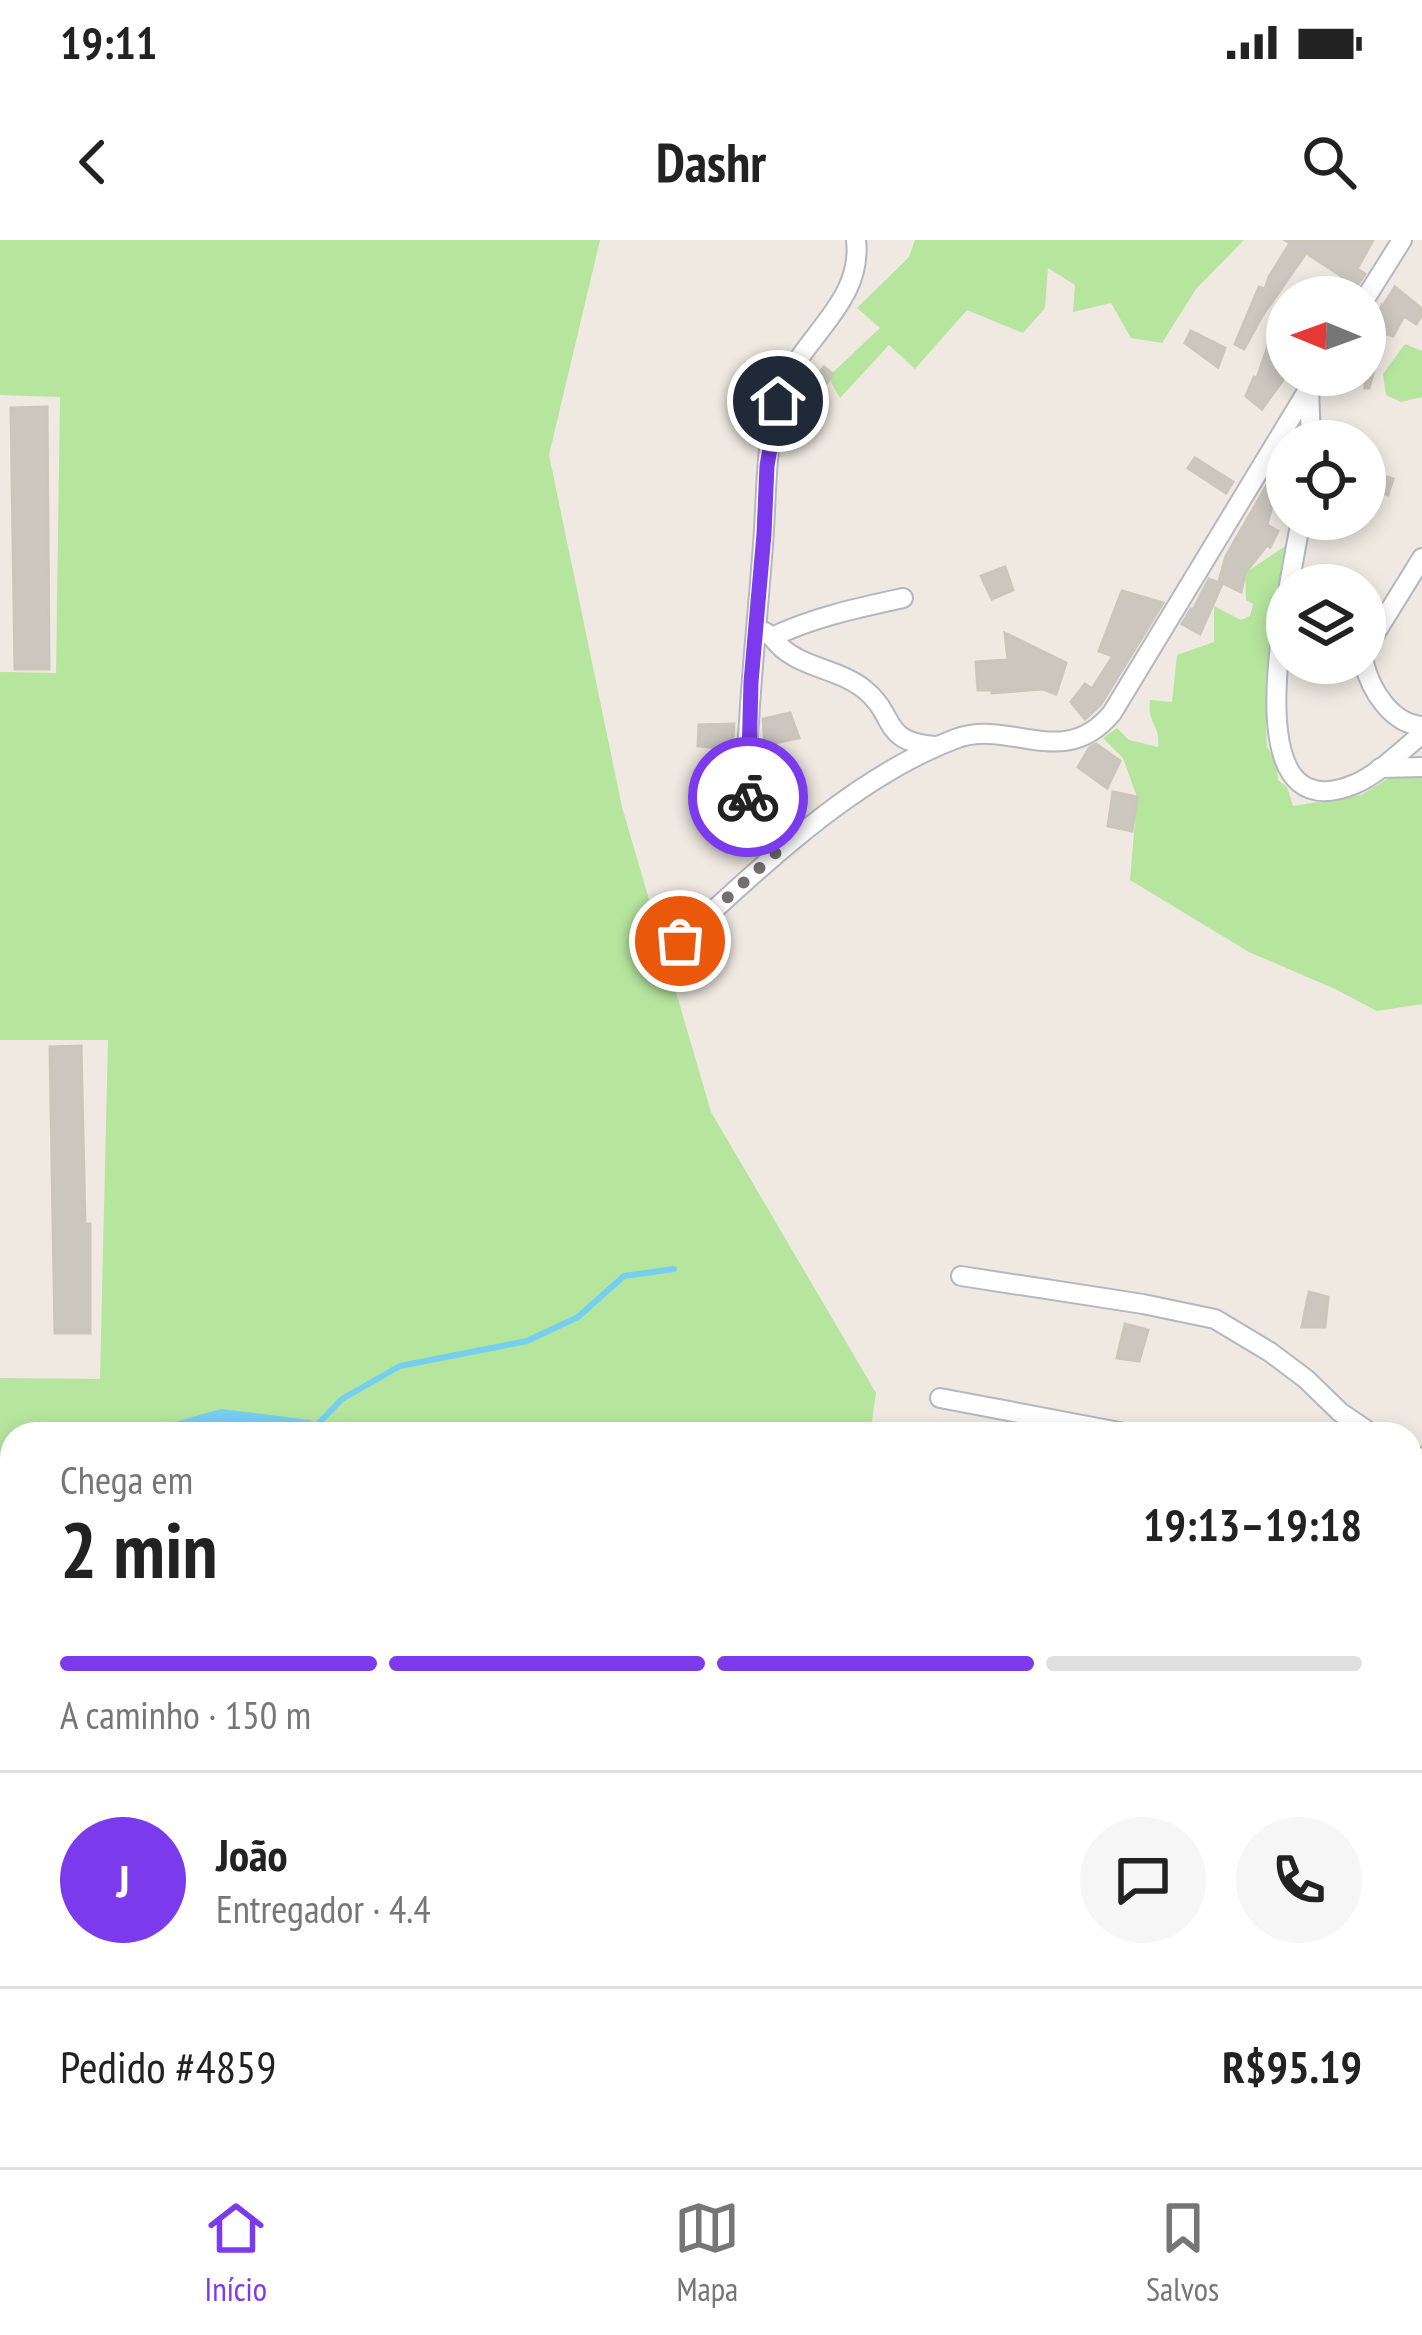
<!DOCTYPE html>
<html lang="pt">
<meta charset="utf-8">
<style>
:root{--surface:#fff;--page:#f6f6f6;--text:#222;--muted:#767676;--line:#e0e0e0;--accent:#7c3aed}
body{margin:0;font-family:"PT Sans Narrow",sans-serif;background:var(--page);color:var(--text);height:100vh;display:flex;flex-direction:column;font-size:45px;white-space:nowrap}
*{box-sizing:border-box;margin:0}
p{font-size:39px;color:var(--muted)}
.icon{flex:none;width:66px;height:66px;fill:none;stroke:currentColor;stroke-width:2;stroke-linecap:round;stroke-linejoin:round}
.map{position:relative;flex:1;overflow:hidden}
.sheet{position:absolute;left:0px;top:1182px;width:1422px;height:747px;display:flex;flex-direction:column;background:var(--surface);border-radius:36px 36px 0 0;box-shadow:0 6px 18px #0003}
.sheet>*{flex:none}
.needle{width:78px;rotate:271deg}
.tools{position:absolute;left:1266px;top:36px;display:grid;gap:24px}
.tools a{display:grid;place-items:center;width:120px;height:120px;border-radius:50%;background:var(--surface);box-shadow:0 6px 18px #0003;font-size:60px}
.pin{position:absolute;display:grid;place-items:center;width:102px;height:102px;color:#fff;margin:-51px;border:6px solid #fff;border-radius:50%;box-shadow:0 3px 12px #0007}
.courier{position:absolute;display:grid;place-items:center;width:120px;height:120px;margin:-60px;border:9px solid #7c3aed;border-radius:50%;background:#fff;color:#222;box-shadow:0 3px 15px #0007}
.headline em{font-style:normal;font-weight:700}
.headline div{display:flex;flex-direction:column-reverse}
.headline{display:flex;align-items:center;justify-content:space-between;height:204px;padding:0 60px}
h1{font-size:78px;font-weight:700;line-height:90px}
.bar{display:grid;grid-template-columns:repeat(4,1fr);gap:18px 12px;align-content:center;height:144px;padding:0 60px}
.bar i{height:15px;border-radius:9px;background:var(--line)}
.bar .on{background:var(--accent)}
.bar p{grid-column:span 4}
.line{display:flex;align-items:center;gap:30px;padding:0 60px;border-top:3px solid var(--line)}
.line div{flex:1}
.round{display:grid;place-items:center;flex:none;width:126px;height:126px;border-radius:63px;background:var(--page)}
.status{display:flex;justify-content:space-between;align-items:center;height:84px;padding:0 60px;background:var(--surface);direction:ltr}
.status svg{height:33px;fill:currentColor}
header{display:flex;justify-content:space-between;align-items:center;height:156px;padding:0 60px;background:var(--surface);font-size:54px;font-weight:700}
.dock{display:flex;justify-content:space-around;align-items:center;height:168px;border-top:3px solid var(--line);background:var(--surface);font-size:33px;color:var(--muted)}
.dock a{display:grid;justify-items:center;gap:6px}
.dock .on{color:var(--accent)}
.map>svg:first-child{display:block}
.green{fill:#b6e59e}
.water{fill:#75cff0}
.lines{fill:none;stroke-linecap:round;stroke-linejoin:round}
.stream{stroke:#75cff0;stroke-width:6}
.building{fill:#cbc7bf;stroke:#cbc5ba;stroke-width:3}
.minor-casing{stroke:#b4b7c1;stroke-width:22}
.minor{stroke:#fff;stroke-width:18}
.done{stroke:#726f6d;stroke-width:12;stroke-dasharray:0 21.6}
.route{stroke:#7c3aed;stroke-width:15}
</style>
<div class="status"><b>19:11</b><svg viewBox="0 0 49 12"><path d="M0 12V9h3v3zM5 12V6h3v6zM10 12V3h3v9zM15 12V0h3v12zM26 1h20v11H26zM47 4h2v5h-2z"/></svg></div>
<header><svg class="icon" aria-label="back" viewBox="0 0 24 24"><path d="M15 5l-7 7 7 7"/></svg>Dashr<svg class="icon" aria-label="search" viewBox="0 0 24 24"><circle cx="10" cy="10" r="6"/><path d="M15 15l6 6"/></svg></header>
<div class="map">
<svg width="1422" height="1927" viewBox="0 0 1422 1927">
<rect width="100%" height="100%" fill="#efe9e1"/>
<!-- green -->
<g class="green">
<polygon points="0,0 600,0 549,215 622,567 711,872 876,1153 870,1194 12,1194 12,1608 0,1610 0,1138 100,1139 108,800 0,800 0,432 56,433 60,157 0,155"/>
<polygon points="915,0 1244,0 1196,49 1162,103 1131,98 1111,63 1073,72 1075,45 1048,28 1045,68 1023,93 967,70 915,129 889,105 840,158 828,137 880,88 857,68 909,17"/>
<polygon points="1405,104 1422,111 1422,157 1401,162 1386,155 1383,134"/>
<path d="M 1287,305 L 1273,400 L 1266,487 L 1267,507 L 1276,520 L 1278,540 L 1287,547 L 1293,566 L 1361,555 L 1389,538 L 1422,537 L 1422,764 L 1377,771 L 1335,749 L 1249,712 L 1130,640 L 1137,557 L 1123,518 L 1103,498 L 1117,488 L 1129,500 L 1158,507 C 1161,484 1147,485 1150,460 L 1172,462 L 1177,415 L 1214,402 L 1214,366 L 1241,380 L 1250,376 L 1253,364 L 1246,360 L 1245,333 Z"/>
</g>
<!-- water -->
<g class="water">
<polygon points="221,1169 310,1180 330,1192 162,1194 175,1182"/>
<polygon points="12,1362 12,1474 0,1504 0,1368"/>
<polygon points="0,1605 12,1616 12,1699 0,1691"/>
</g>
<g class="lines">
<!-- stream -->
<polyline class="stream" points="314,1188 342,1159 400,1126 527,1101 578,1077 624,1036 674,1029"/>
</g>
<!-- building -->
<g class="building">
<polygon points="1285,0 1373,0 1357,29 1365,34 1357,46 1306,13 1262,76 1244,109 1235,104 1259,47 1265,49 1269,37 1290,3"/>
<polygon points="1395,47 1422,69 1422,75 1416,84 1404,76 1393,96 1374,90 1382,65 1389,66 1384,64"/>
<polygon points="1191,91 1225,108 1218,127 1185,103"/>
<polygon points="1365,96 1382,102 1369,148 1365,148"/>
<polygon points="1268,106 1287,113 1287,134 1262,169 1246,156 1254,137 1257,138"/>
<polygon points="824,127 833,134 807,171 797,161"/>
<polygon points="47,167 49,429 15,429 11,168"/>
<polygon points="1286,212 1267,285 1278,291 1270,307 1267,305 1245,333 1241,352 1219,341 1226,316"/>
<polygon points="1195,218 1233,242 1226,253 1188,228"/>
<polygon points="1365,230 1393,239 1388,255 1365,248"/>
<polygon points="1005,327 1013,350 992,359 981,336"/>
<polygon points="1209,339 1222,344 1200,394 1182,384 1191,369 1193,370"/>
<polygon points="1122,351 1163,363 1101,464 1085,479 1071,462 1085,444 1092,449 1113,416 1099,411"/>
<polygon points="1005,393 1066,423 1056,454 1043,449 992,453 992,450 978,450 976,422 1008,420"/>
<polygon points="790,473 799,498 765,505 763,479"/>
<polygon points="734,484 732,509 698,506 699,485"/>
<polygon points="1096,504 1120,521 1107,548 1078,527 1090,507"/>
<polygon points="778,549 790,576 772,582 764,567 761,556"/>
<polygon points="1113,552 1137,557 1132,591 1108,586"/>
<polygon points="81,806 85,984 90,984 90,1093 55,1093 50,807"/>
<polygon points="1309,1052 1328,1057 1325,1087 1302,1087"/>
<polygon points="1125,1084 1148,1090 1139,1121 1117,1118"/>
</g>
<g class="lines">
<!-- minor casing -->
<g class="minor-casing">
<g id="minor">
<polyline points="1365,59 1402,0"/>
<polyline points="1309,148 1311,201"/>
<polyline points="1289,345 1301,279"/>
<path d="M 1287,356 C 1279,409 1247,589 1355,544 C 1380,533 1401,511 1422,494"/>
<path d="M 765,392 L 772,397 C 814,377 857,368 903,358"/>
<path d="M 772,397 C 795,429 835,426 864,449 C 897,475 880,502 935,506"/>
<polyline points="1365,410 1422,318"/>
<path d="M 1364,423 C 1371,451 1392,484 1422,486"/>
<polyline points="1380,528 1422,527"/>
<path d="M 779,610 C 768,597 753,583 749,565 C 744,538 747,509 749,482 C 752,427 758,372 762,317 C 767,265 764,211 778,161 C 794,101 864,66 856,0"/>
<path d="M 680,701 C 760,628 852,538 955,499 C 1011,478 1063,532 1112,473 L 1317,135"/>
<polyline points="961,1036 1143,1064 1215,1079 1270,1112 1306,1139 1340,1172 1372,1194"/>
<polyline points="940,1158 1130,1194"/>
<polyline points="1410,1213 1422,1219"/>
<polyline points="1410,1251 1422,1254"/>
<polyline points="1410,1301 1422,1293"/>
<polyline points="1410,1607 1422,1595"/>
<polyline points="0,1757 12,1760"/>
<polyline points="1410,1881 1422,1870"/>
<polyline points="1410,1908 1421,1927"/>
<polyline points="485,1917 514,1927"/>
<polyline points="718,1917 752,1927"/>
<polyline points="1021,1917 1041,1927"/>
<polyline points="420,1927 434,1917"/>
<polyline points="657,1927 658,1917"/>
<polyline points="955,1927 963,1917"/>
<polyline points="1123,1927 1133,1917"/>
<polyline points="1216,1927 1223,1917"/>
<polyline points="1356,1927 1358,1917"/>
</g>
</g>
<!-- minor -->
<use href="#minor" class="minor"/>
</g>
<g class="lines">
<!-- done -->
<polyline class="done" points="680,701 779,610 753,576 748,557"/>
<!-- route -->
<polyline class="route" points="748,557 751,442 764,294 767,226 778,161"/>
</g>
</svg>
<div class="tools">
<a><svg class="needle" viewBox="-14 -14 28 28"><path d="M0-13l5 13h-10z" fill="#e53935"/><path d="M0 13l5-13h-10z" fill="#767676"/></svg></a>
<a><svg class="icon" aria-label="locate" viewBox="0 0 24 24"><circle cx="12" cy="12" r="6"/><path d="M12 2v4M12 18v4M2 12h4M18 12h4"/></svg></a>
<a><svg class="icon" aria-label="layers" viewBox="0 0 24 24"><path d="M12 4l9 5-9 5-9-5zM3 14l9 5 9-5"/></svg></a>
</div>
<div class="pin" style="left:680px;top:701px;background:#ea580c"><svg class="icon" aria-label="bag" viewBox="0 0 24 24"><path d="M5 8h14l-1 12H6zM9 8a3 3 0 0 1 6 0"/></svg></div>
<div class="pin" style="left:778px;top:161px;background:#1f2937"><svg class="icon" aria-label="home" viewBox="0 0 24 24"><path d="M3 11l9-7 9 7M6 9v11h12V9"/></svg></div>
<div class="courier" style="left:748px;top:557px"><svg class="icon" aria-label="bike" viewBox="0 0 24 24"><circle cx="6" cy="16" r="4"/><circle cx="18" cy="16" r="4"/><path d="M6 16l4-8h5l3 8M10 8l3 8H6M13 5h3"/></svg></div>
<section class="sheet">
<div class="headline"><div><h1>2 min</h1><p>Chega em</p></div><em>19:13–19:18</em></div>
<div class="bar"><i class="on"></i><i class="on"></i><i class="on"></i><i></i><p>A caminho · 150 m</p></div>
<div class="line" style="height:216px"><b class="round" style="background:var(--accent);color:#fff">J</b><div><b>João</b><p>Entregador · 4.4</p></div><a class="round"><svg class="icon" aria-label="chat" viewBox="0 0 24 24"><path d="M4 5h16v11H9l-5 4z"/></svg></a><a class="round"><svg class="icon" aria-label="phone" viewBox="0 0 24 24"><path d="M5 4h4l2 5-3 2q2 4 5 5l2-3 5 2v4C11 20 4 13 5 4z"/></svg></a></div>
<div class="line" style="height:156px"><div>Pedido #4859</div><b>R$95.19</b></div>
</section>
</div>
<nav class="dock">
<a class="on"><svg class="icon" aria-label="home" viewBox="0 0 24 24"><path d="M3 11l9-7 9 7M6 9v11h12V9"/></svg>Início</a>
<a><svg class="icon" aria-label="map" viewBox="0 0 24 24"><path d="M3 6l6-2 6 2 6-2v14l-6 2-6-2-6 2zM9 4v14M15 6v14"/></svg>Mapa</a>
<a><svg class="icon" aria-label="saved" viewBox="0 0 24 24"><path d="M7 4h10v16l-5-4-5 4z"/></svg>Salvos</a>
</nav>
